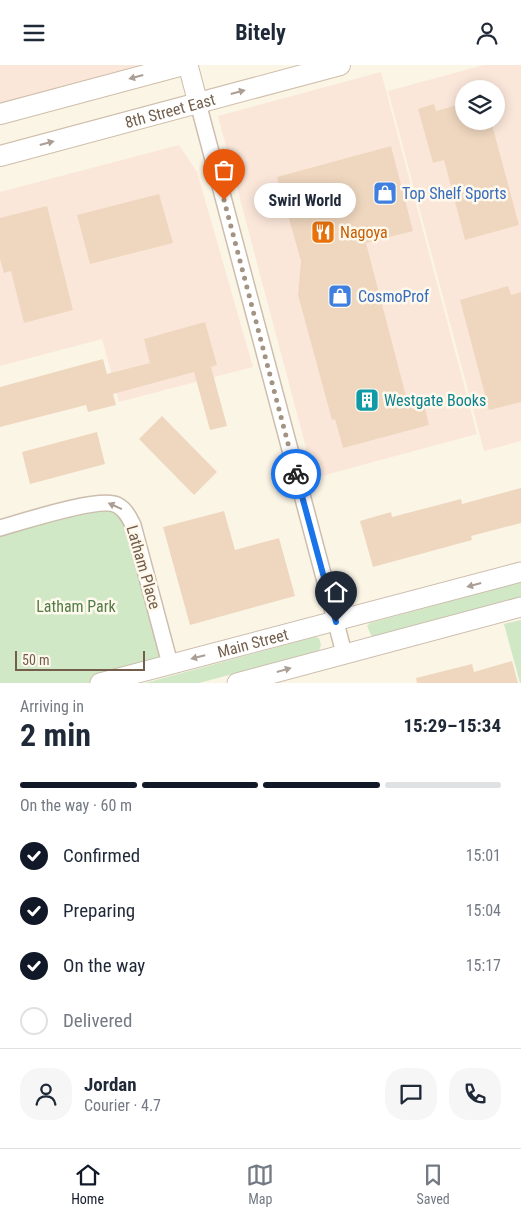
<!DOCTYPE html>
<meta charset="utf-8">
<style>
:root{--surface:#fff;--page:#f6f6f7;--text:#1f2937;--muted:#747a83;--line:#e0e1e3;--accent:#111827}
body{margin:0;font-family:"Roboto Condensed",sans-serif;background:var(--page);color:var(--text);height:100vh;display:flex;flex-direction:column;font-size:19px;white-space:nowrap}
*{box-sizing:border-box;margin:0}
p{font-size:16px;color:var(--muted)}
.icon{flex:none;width:28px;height:28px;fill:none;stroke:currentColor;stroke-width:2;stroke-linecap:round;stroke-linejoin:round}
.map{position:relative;height:618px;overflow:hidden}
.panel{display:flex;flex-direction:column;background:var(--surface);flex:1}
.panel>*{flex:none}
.controls{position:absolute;left:455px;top:15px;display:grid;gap:10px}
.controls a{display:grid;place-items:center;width:50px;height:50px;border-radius:50%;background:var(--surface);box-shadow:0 2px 12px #0003;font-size:25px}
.scale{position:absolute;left:15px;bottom:12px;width:130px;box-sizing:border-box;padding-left:5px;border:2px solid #735e4c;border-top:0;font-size:14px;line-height:18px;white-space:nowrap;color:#735e4c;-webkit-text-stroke:4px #fef9ec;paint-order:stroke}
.pin{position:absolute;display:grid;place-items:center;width:42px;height:42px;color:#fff;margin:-51px -21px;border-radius:50% 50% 50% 0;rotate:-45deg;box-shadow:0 0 5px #0007}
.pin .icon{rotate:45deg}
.courier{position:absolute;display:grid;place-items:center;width:50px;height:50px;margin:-25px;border:4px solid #1a73e8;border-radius:50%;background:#fff;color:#222;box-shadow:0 1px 6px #0007}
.bubble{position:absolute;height:35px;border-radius:18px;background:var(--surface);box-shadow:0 2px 12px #0003;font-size:16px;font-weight:700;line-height:35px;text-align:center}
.headline em{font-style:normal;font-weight:700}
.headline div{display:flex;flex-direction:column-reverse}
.headline{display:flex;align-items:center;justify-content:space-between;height:85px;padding:0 20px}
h1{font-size:32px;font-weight:700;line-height:38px}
.bar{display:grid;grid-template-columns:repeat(4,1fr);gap:8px 5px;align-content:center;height:60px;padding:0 20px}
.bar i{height:6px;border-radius:4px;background:var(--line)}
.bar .on{background:var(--accent)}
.bar p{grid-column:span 4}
.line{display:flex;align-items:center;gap:12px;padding:0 20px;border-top:1px solid var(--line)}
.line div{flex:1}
.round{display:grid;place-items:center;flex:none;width:52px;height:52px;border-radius:20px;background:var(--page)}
ol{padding:0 20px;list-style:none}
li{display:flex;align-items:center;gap:15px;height:55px}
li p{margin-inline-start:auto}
li .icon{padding:5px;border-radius:50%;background:var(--accent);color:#fff;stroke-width:4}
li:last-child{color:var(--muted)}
li i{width:28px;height:28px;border:2px solid var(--line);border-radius:50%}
header{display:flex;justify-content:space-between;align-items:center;height:65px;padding:0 20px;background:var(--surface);font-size:22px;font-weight:700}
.tab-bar{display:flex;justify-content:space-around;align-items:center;height:70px;border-top:1px solid var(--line);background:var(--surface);font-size:14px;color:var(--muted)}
.tab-bar a{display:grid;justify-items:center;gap:2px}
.tab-bar .on{color:var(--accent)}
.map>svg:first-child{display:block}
.commercial{fill:#fbe7da;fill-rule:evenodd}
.green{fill:#d0e8c5}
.building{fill:#efd7bf}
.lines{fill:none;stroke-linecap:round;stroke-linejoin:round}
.minor-casing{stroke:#ccbdad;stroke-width:18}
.tertiary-casing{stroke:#ccbdad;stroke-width:21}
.secondary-casing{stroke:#cfbeaa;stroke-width:22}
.minor{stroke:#fff;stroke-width:15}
.tertiary{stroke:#fff;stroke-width:19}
.secondary{stroke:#fff;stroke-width:20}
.oneway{fill:#ab9e94}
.done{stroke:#a39382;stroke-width:5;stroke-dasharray:0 9}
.route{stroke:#1a73e8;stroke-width:6}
.labels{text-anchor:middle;stroke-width:5;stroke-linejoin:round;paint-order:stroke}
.street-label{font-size:16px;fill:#735e4c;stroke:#fef9ec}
.shop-label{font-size:16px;fill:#366cbe;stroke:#fef9ec;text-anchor:start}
.food-label{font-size:16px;fill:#c56008;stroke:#fef9ec;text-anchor:start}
.culture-label{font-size:16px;fill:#0d838f;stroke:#fef9ec;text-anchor:start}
.park-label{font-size:16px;fill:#537d48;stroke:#fef9ec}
</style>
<header><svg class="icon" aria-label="menu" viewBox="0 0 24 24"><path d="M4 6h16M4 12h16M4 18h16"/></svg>Bitely<svg class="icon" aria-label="person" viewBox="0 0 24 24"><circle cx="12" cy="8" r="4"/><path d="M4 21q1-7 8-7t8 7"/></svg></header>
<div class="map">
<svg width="521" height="618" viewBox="0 0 521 618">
<rect width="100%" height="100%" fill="#fbf5e6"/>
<!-- commercial -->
<g class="commercial">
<polygon points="0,0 183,0 0,49"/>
<path d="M 484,0 L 521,0 L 521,376 L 484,386 L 388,26 ZM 464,24 L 496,24 L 496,56 L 464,56 Z"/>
<polygon points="381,7 477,369 314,413 218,51"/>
<polygon points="179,80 197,107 253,302 119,337 102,274 0,301 0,127"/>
</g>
<!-- green -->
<g class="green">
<polygon points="81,441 127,448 170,599 100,618 0,618 0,463"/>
<polygon points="521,517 521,532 372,572 367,561 370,558"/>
<polygon points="521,555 521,618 520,618 504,559"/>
<polygon points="315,572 319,573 321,580 319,586 199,618 145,618"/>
</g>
<!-- building -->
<g class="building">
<polygon points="464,38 464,56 491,56 519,160 465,175 444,95 433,98 418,44 434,39 436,46"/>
<polygon points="391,81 413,166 366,178 407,335 422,331 429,360 343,383 335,354 332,355 298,230 301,196 277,112"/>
<polygon points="159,129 173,178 90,199 77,150"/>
<polygon points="47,141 73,245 24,258 11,206 4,208 0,194 0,153"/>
<polygon points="508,221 511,230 521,227 521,337 489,345 460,235"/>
<polygon points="205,257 217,300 211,302 227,361 210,365 194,307 113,329 116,340 88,347 86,340 0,362 0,322 103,294 107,309 150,298 144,274"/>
<polygon points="162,351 217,407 194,430 139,374"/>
<polygon points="97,367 105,399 30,419 22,387"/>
<polygon points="521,423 521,458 471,471 472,475 373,502 360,456 391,447 392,452 461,434 462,439"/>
<polygon points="224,446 235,485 279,473 295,531 190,560 163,462"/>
<polygon points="512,596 518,618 417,618 416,613 472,599 474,607"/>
</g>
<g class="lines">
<!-- minor casing -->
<g class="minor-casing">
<g id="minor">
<polyline points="198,38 344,588"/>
<path d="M 0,463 C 22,457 100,431 117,440 C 125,444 129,452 133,460 L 170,599"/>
</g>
</g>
<!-- tertiary casing -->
<g class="tertiary-casing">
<g id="tertiary">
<polyline points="188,0 198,38"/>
<path id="s1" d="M 100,618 L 521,507"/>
<polyline points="237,618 521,542"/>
</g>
</g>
<!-- secondary casing -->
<g class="secondary-casing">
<g id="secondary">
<polyline points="0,49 183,0"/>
<path id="s2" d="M 0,91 L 340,0"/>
</g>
</g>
<!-- minor -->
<use href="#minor" class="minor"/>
<!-- tertiary -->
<use href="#tertiary" class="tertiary"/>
<!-- secondary -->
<use href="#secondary" class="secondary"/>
</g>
<!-- one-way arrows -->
<defs><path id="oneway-solid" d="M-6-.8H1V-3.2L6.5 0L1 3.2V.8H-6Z" transform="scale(1.25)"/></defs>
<g class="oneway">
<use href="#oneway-solid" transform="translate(136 12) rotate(165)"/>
<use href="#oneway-solid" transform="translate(238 27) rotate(-15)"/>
<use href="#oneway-solid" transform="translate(47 78) rotate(-15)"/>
<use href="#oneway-solid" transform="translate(115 441) rotate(-156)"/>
<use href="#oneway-solid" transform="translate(474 520) rotate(165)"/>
<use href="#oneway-solid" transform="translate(198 592) rotate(166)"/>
<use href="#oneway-solid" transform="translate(284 605) rotate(-16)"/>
</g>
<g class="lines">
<!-- done -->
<polyline class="done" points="224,135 296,409"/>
<!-- route -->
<polyline class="route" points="296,409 336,557"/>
</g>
<!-- icons -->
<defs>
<g id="shop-square" transform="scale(1.25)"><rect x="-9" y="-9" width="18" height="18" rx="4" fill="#3f7fe0" stroke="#fef9ec"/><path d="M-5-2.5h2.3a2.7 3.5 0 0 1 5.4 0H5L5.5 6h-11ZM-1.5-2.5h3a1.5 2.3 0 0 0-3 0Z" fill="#fff"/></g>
<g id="restaurant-square" transform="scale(1.25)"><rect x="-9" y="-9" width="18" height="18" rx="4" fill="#e8710a" stroke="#fef9ec"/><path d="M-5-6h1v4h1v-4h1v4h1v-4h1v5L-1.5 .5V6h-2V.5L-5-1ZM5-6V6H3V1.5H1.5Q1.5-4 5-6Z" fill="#fff"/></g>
<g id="building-square" transform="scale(1.25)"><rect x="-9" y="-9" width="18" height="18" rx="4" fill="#0f9aa8" stroke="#fef9ec"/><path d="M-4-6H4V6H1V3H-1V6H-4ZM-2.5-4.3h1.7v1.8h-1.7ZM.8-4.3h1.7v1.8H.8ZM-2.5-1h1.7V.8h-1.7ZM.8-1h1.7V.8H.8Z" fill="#fff"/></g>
</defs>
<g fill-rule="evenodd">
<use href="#shop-square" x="385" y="128"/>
<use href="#restaurant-square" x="323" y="167"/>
<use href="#shop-square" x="340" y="231"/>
<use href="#building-square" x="367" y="335"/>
</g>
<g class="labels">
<!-- street labels -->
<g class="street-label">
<text dy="6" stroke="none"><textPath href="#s2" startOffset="176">8th Street East</textPath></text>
<text transform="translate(144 502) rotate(74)" y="6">Latham Place</text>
<text dy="6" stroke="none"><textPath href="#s1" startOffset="158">Main Street</textPath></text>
</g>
<!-- shop labels -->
<g class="shop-label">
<text x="402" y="134">Top Shelf Sports</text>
<text x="358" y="237">CosmoProf</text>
</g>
<!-- food labels -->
<g class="food-label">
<text x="340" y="173">Nagoya</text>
</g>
<!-- culture labels -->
<g class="culture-label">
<text x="384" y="341">Westgate Books</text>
</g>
<!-- park labels -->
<g class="park-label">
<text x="76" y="547">Latham Park</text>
</g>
</g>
</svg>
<div class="controls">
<a><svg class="icon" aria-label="layers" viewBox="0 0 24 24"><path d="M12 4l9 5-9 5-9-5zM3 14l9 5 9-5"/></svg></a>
</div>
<div class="scale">50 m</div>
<div class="pin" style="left:224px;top:135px;background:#ea580c"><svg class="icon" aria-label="bag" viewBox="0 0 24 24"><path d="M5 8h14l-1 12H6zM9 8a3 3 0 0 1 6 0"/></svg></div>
<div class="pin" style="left:336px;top:557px;background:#1f2937"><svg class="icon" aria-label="home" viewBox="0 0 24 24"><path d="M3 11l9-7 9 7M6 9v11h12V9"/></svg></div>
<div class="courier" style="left:296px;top:409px"><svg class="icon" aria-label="bike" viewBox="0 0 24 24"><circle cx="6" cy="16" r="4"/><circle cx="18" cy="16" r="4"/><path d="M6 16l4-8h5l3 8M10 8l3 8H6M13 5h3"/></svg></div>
<div class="bubble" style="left:254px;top:118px;width:102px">Swirl World</div>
</div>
<section class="panel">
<div class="headline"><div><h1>2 min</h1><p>Arriving in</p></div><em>15:29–15:34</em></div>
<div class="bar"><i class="on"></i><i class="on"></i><i class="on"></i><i></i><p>On the way · 60 m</p></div>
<ol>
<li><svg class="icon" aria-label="check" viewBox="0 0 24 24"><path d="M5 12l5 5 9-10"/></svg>Confirmed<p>15:01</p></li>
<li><svg class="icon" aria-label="check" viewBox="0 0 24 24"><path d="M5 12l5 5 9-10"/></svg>Preparing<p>15:04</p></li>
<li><svg class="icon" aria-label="check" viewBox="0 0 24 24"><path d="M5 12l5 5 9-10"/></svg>On the way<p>15:17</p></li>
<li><i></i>Delivered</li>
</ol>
<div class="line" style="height:90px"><a class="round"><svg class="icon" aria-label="person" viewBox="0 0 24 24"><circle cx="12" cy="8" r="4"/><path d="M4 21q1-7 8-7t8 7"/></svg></a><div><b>Jordan</b><p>Courier · 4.7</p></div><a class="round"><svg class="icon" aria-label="chat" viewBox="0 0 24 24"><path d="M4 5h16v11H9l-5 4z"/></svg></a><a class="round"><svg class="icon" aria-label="phone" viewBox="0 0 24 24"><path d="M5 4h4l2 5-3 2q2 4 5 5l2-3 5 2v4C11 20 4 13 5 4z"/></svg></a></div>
</section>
<nav class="tab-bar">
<a class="on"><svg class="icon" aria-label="home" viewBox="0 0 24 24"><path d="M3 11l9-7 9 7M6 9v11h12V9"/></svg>Home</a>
<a><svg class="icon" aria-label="map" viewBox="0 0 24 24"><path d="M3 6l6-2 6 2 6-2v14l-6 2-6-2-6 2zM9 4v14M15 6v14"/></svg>Map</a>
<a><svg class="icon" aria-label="saved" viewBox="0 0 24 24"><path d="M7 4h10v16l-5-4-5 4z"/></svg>Saved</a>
</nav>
